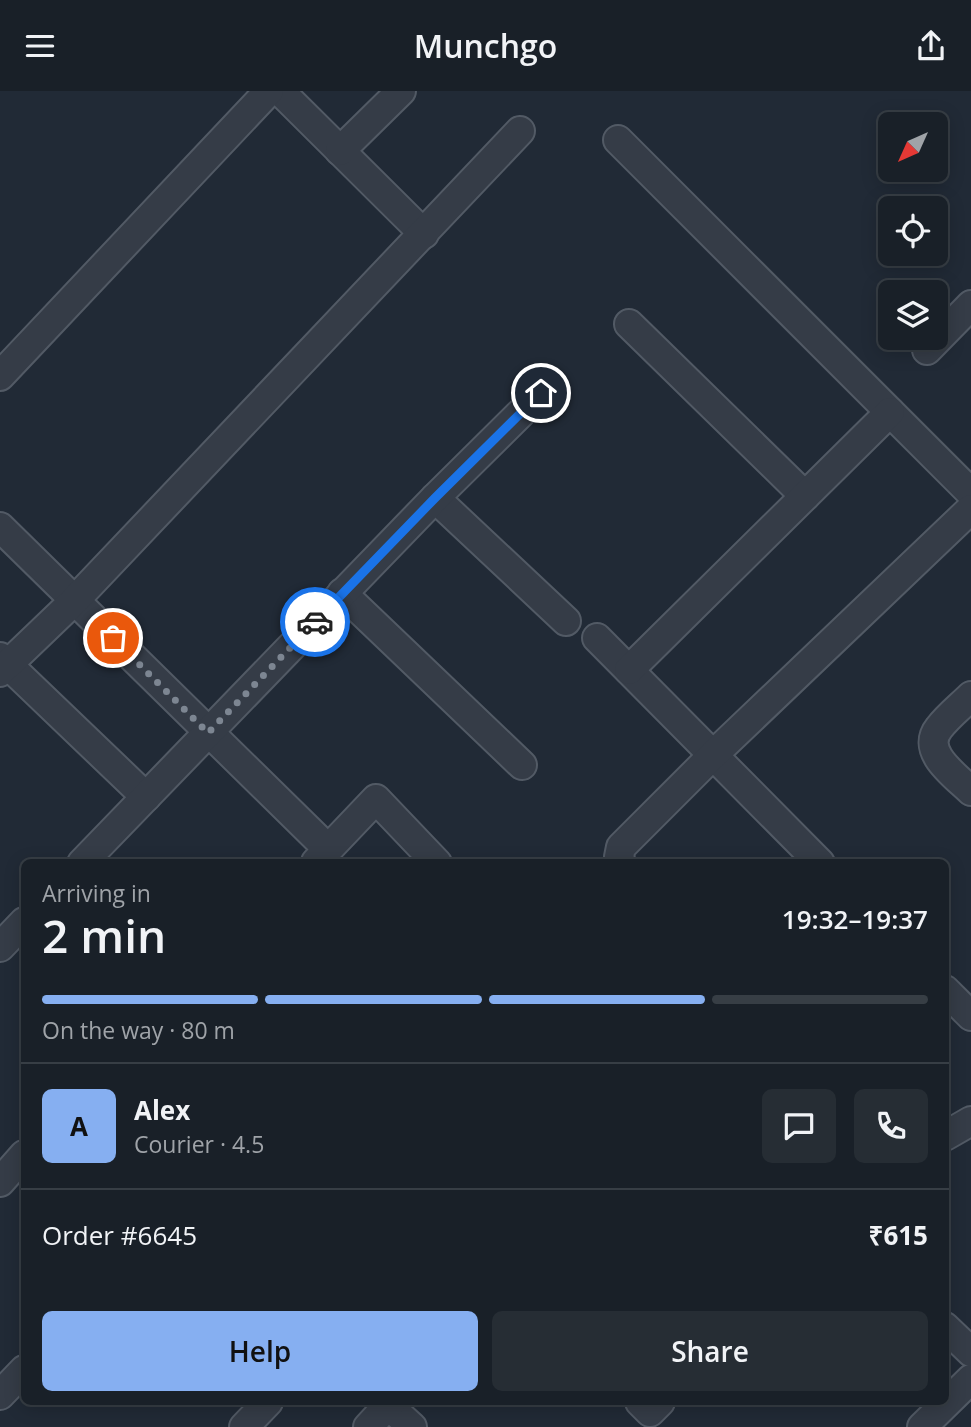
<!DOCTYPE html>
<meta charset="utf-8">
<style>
:root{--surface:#192028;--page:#262d34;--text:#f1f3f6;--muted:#9fa3a8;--line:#373e45;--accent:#86aff1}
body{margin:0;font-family:"Open Sans",sans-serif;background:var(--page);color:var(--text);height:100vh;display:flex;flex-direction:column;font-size:26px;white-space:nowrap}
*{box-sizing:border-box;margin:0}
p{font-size:23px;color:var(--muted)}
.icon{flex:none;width:38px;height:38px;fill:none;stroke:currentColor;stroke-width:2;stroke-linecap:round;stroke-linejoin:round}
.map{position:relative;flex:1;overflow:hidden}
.panel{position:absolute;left:21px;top:768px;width:928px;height:546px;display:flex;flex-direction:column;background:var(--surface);border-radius:10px;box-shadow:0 4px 18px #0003,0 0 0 2px var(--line)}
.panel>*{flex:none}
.needle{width:46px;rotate:225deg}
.tools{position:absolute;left:878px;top:21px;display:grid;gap:14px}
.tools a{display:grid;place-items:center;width:70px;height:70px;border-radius:10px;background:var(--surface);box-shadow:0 4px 18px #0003,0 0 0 2px var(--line);font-size:35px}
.pin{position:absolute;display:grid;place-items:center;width:60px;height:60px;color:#fff;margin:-30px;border:4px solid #fff;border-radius:50%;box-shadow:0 2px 7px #0007}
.courier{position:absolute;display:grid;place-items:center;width:70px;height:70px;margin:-35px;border:5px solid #1a73e8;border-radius:50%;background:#fff;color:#222;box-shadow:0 2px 9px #0007}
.summary em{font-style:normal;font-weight:600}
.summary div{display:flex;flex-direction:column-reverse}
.summary{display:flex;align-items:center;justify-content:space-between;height:119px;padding:0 21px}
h1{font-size:46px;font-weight:600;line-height:52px}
.bar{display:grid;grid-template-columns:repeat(4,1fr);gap:10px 7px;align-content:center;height:84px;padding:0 21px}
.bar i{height:9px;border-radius:5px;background:var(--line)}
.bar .selected{background:var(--accent)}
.bar p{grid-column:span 4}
.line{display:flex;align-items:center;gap:18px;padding:0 21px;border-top:2px solid var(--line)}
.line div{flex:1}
.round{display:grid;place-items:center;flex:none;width:74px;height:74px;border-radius:10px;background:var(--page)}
.button{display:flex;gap:14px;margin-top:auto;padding:14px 21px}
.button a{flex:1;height:80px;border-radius:10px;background:var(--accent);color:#111;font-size:28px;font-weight:600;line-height:80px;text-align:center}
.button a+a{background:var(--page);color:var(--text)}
header{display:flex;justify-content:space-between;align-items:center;height:91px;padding:0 21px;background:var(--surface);font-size:32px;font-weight:600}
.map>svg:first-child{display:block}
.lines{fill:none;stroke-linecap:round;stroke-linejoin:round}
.street-casing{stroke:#525a65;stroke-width:32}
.street{stroke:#353c47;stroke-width:28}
.done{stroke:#7d8692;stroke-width:7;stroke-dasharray:0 12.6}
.route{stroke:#1a73e8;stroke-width:9}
</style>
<header><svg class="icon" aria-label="menu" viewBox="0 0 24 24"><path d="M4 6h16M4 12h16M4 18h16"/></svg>Munchgo<svg class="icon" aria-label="share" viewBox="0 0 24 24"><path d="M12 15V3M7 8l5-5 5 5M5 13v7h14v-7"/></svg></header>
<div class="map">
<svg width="971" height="1336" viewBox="0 0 971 1336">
<rect width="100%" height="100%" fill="#212a36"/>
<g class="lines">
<!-- street casing -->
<g class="street-casing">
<g id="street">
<polyline points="280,0 424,143"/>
<polyline points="618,49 971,402"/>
<polyline points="340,60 401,0"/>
<polyline points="629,233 805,405"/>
<polyline points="927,259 971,214"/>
<polyline points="0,285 269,0"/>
<polyline points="435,407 566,530"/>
<polyline points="0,436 328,758"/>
<polyline points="342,502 522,674"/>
<polyline points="597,547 820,772"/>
<polyline points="0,566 146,706"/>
<polyline points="629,579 890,321"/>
<polyline points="0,581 75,509 520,40"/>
<path d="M 971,605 C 961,615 948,625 939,637 C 920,661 956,685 971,700"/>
<polyline points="316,771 376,708 437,772"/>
<polyline points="82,772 435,407 541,302"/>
<polyline points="621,772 619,766 621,756 713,664 971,418"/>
<polyline points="0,856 24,831"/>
<polyline points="945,899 971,925"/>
<polyline points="945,1045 971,1030"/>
<polyline points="0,1091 24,1064"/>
<polyline points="945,1236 971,1261"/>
<polyline points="0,1304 24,1279"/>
<polyline points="640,1311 650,1321 660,1311"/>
<polyline points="388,1314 412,1336"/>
<polyline points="244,1336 268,1311"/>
<polyline points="368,1336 391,1311"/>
<polyline points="922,1336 971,1288"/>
</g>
</g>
<!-- street -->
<use href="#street" class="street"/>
</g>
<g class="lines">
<!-- done -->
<polyline class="done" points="113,547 208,642 315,531"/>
<!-- route -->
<polyline class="route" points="315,531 435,407 541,302"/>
</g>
</svg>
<div class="tools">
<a><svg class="needle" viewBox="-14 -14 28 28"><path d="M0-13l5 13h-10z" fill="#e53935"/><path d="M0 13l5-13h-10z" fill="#9fa3a8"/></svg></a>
<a><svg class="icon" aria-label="locate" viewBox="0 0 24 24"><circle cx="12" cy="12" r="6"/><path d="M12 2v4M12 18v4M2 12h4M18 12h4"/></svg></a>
<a><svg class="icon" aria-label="layers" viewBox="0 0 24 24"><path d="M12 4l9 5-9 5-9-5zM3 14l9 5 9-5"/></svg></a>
</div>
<div class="pin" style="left:113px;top:547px;background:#ea580c"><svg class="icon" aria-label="bag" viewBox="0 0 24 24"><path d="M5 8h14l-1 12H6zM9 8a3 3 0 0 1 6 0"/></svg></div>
<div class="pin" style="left:541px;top:302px;background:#1f2937"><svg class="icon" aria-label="home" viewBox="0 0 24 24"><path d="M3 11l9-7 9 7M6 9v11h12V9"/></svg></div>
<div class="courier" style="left:315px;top:531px"><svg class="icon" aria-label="car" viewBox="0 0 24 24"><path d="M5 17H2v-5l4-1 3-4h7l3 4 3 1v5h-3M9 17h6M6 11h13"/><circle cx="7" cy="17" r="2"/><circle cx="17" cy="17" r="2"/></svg></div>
<section class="panel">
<div class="summary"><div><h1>2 min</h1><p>Arriving in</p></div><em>19:32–19:37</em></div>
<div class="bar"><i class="selected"></i><i class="selected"></i><i class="selected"></i><i></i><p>On the way · 80 m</p></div>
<div class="line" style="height:126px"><b class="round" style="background:var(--accent);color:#111">A</b><div><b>Alex</b><p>Courier · 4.5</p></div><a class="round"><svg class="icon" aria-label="chat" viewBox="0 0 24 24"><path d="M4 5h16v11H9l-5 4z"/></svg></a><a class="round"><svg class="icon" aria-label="phone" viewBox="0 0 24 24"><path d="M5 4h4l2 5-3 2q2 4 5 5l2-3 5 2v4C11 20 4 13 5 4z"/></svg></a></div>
<div class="line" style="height:91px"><div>Order #6645</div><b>₹615</b></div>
<div class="button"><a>Help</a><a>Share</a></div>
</section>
</div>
